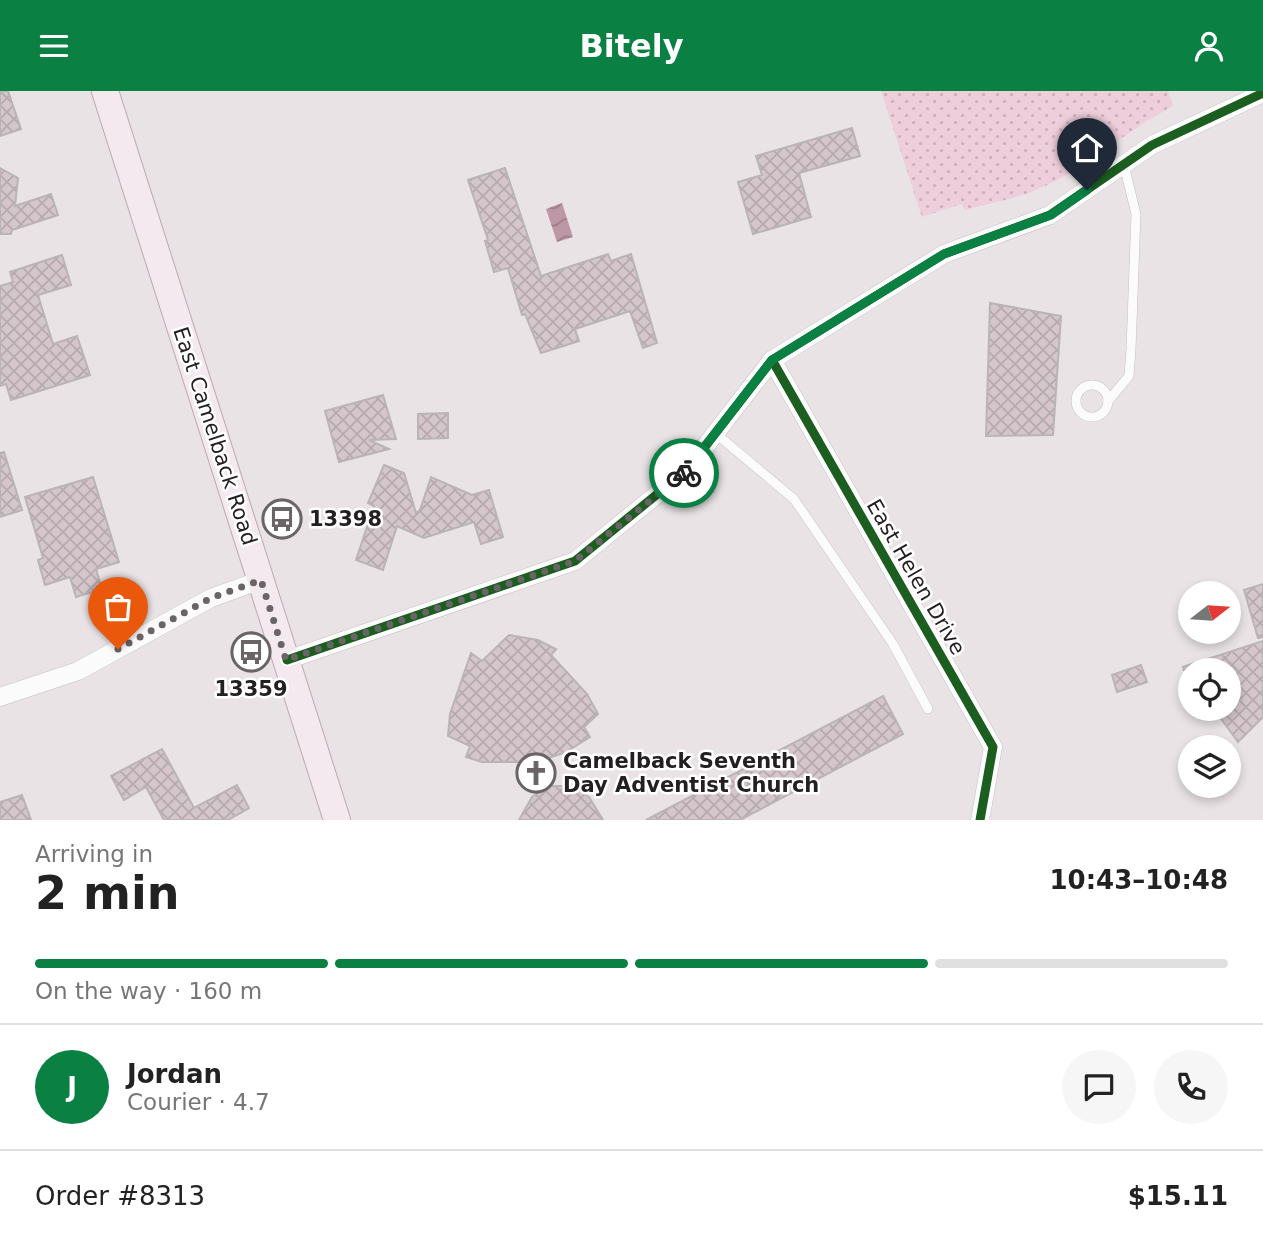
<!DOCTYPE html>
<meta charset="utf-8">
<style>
:root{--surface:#fff;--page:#f6f6f6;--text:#222;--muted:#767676;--line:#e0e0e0;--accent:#0b8043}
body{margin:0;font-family:"DejaVu Sans",sans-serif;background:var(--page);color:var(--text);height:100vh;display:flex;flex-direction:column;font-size:26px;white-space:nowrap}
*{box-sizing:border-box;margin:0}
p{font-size:23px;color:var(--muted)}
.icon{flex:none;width:38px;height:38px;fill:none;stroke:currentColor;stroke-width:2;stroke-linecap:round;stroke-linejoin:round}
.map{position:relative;height:729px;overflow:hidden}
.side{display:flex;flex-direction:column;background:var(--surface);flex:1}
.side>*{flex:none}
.needle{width:46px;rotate:73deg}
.buttons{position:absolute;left:1178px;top:490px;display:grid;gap:14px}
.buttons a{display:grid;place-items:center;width:63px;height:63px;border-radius:50%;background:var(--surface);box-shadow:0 4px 10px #0003;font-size:35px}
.pin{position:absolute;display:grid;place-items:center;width:60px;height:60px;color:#fff;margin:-72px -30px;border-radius:50% 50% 50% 0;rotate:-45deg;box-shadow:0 0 7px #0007}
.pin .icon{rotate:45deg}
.courier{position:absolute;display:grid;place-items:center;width:70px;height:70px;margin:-35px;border:5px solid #0b8043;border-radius:50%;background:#fff;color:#222;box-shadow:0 2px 9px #0007}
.overview em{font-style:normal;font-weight:800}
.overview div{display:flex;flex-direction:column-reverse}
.overview{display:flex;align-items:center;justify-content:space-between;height:119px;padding:0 35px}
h1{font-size:46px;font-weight:800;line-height:52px}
.bar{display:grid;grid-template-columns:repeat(4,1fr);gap:10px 7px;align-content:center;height:84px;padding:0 35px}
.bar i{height:9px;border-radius:5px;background:var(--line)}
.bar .active{background:var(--accent)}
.bar p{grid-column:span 4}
.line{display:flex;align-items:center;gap:18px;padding:0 35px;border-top:2px solid var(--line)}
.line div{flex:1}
.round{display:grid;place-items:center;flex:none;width:74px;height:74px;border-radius:37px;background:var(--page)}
header{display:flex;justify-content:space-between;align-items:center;height:91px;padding:0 35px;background:var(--accent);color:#fff;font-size:32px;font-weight:800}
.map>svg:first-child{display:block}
.grass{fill:url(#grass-dots)}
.water{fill:url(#water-waves)}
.building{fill:url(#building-cross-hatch);stroke:#b9b4b6;stroke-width:2}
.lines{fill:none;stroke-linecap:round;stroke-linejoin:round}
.lane-casing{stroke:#c5c0c2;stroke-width:10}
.street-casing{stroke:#c5c0c2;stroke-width:19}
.primary-casing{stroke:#bca9b1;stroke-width:28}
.lane{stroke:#fcfbfb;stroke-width:9}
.street{stroke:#fcfbfb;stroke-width:18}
.primary{stroke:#f3e9ee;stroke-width:26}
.cycleway-casing{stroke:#fff;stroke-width:13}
.cycleway{stroke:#1b5e20;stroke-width:9}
.done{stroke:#696466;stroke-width:7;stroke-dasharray:0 12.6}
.route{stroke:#0b8043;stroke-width:9}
.labels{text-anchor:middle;stroke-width:5;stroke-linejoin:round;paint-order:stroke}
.street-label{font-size:21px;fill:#242022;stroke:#fff}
.poi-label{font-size:21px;font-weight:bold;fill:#242022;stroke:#fff;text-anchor:start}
</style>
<header><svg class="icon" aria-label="menu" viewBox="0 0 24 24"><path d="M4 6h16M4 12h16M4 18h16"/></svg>Bitely<svg class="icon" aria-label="person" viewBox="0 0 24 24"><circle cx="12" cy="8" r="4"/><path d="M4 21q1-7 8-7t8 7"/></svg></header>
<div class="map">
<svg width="1263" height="729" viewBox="0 0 1263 729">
<defs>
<pattern id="grass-dots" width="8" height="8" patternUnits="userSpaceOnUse" patternTransform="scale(1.75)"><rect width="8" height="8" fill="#eeceda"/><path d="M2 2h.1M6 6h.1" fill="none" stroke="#ccb1bb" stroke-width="1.8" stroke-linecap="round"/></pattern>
<pattern id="water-waves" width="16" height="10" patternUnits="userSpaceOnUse" patternTransform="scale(1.75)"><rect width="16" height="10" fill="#be97a6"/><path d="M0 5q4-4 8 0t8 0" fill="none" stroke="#9a7b87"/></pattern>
<pattern id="building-cross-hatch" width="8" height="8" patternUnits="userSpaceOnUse" patternTransform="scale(1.75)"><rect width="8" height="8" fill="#d4c6cb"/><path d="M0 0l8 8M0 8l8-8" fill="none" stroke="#b6aaae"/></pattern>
</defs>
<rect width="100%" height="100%" fill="#e9e3e5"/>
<!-- grass -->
<path class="grass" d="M 881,0 L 1168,0 L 1173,15 C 1126,39 1087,78 1038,98 C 1015,108 989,112 965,119 L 961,113 L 922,126 Z"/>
<!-- water -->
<polygon class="water" points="562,112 573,146 557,151 546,118"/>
<!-- building -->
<g class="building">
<polygon points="0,0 8,0 21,38 0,45"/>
<polygon points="852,37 860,65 799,82 811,126 753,143 738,91 762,84 756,65"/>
<polygon points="0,77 18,87 15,115 51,103 58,124 12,139 11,143 0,143"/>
<polygon points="505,77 541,185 608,163 611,170 631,163 657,252 643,257 630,220 575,238 579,250 541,262 525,223 522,224 508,177 494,181 485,150 488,149 468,89"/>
<polygon points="62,164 71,194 38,204 53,253 77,245 90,284 11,309 6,293 0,295 0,195 13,191 10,181"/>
<polygon points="990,212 1061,225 1053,344 986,345"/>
<polygon points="383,304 396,348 369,349 389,358 339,371 325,320"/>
<polygon points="448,322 448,347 418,348 418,323"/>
<polygon points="4,361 22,419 0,426 0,362"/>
<polygon points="384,374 404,382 416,422 420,419 431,386 472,404 489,399 503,446 481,453 474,431 424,447 397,435 383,479 356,469 374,415 368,412"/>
<polygon points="93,386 119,471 96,478 102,498 76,506 70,486 45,494 38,469 43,467 25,406"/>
<polygon points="1263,493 1263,546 1258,547 1244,499"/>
<polygon points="509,544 538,549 556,558 551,564 587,603 598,623 584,636 590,646 566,661 537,671 482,671 466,666 470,655 448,645 450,623 471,562 482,570"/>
<polygon points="1263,550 1263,626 1238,651 1214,618 1228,618 1228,579 1184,579 1183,576"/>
<polygon points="1141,574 1147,591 1117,601 1112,584"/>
<polygon points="883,605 903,643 740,729 646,729"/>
<polygon points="162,658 194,717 237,694 249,717 228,729 164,729 146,696 124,709 111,685"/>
<polygon points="550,695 571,695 589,706 603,729 519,729 532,706"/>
<polygon points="22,704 31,729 0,729 0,711"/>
</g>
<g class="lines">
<!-- lane casing -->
<g class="lane-casing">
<g id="lane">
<circle cx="1092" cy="310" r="16"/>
<polyline points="1108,310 1129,285 1131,258 1136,123 1124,74"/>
<polyline points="715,342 794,408 893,553 928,618"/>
</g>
</g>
<!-- street casing -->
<g class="street-casing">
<g id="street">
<polyline points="772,269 993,656 980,729"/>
<polyline points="287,569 575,470 687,379 772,269 944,163 1050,124 1152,54 1263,2"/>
<polyline points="0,606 78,580 211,507 261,489"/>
</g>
</g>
<!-- primary casing -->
<g class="primary-casing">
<polyline id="primary" points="105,0 337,729"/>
</g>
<!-- lane -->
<use href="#lane" class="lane"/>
<!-- street -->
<use href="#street" class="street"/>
<!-- primary -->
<use href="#primary" class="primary"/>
<!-- cycleway casing -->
<g class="cycleway-casing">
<g id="cycleway">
<polyline points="772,269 993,656 980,729"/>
<polyline points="287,569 575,470 687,379 772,269 944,163 1050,124 1152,54 1263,2"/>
</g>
</g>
<!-- cycleway -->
<use href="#cycleway" class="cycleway"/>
</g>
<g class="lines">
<!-- done -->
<polyline class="done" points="118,558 211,507 261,489 286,569 575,470 684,382"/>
<!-- route -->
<polyline class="route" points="684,382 772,269 944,163 1051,124 1087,99"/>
</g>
<!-- icons -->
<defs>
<g id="bus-ring" transform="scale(2.0125)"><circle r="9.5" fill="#fff" stroke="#696466" stroke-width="1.5"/><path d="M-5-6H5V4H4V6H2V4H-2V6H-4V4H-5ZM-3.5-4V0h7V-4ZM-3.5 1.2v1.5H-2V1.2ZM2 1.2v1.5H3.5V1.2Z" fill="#696466"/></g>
<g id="church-ring" transform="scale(2.0125)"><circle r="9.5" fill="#fff" stroke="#696466" stroke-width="1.5"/><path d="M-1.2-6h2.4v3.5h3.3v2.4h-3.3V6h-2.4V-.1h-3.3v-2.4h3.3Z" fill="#696466"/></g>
</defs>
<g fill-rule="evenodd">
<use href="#bus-ring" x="282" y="428"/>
<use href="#bus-ring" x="251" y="561"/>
<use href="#church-ring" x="536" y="682"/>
</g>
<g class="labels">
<!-- street labels -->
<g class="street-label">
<text transform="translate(215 345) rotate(72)" y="7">East Camelback Road</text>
<text transform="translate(916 486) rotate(60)" y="7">East Helen Drive</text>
</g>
<!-- poi labels -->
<g class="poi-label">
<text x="309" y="435">13398</text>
<text x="251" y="605" text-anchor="middle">13359</text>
<text x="563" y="677">Camelback Seventh<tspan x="563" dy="24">Day Adventist Church</tspan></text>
</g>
</g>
</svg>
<div class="buttons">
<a><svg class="needle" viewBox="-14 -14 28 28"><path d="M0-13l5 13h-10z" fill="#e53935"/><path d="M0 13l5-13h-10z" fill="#767676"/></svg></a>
<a><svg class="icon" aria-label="locate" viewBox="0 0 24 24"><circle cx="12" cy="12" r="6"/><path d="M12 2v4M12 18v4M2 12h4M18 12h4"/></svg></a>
<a><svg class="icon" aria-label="layers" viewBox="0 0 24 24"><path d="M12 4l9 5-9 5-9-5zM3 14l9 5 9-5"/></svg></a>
</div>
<div class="pin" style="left:118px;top:558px;background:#ea580c"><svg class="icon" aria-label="bag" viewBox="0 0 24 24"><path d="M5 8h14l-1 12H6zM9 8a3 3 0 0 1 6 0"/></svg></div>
<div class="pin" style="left:1087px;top:99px;background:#1f2937"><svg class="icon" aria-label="home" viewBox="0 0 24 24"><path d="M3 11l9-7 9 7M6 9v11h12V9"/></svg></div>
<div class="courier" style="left:684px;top:382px"><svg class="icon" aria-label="bike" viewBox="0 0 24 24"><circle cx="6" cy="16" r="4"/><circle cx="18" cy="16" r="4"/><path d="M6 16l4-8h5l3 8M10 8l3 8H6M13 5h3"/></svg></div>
</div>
<section class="side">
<div class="overview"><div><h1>2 min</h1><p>Arriving in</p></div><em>10:43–10:48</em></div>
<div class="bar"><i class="active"></i><i class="active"></i><i class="active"></i><i></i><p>On the way · 160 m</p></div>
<div class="line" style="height:126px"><b class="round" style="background:var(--accent);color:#fff">J</b><div><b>Jordan</b><p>Courier · 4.7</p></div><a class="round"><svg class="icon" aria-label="chat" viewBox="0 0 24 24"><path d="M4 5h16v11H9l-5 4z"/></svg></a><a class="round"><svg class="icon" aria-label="phone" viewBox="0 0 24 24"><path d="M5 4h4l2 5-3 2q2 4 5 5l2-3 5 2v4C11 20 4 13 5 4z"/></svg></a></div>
<div class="line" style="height:91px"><div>Order #8313</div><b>$15.11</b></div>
</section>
